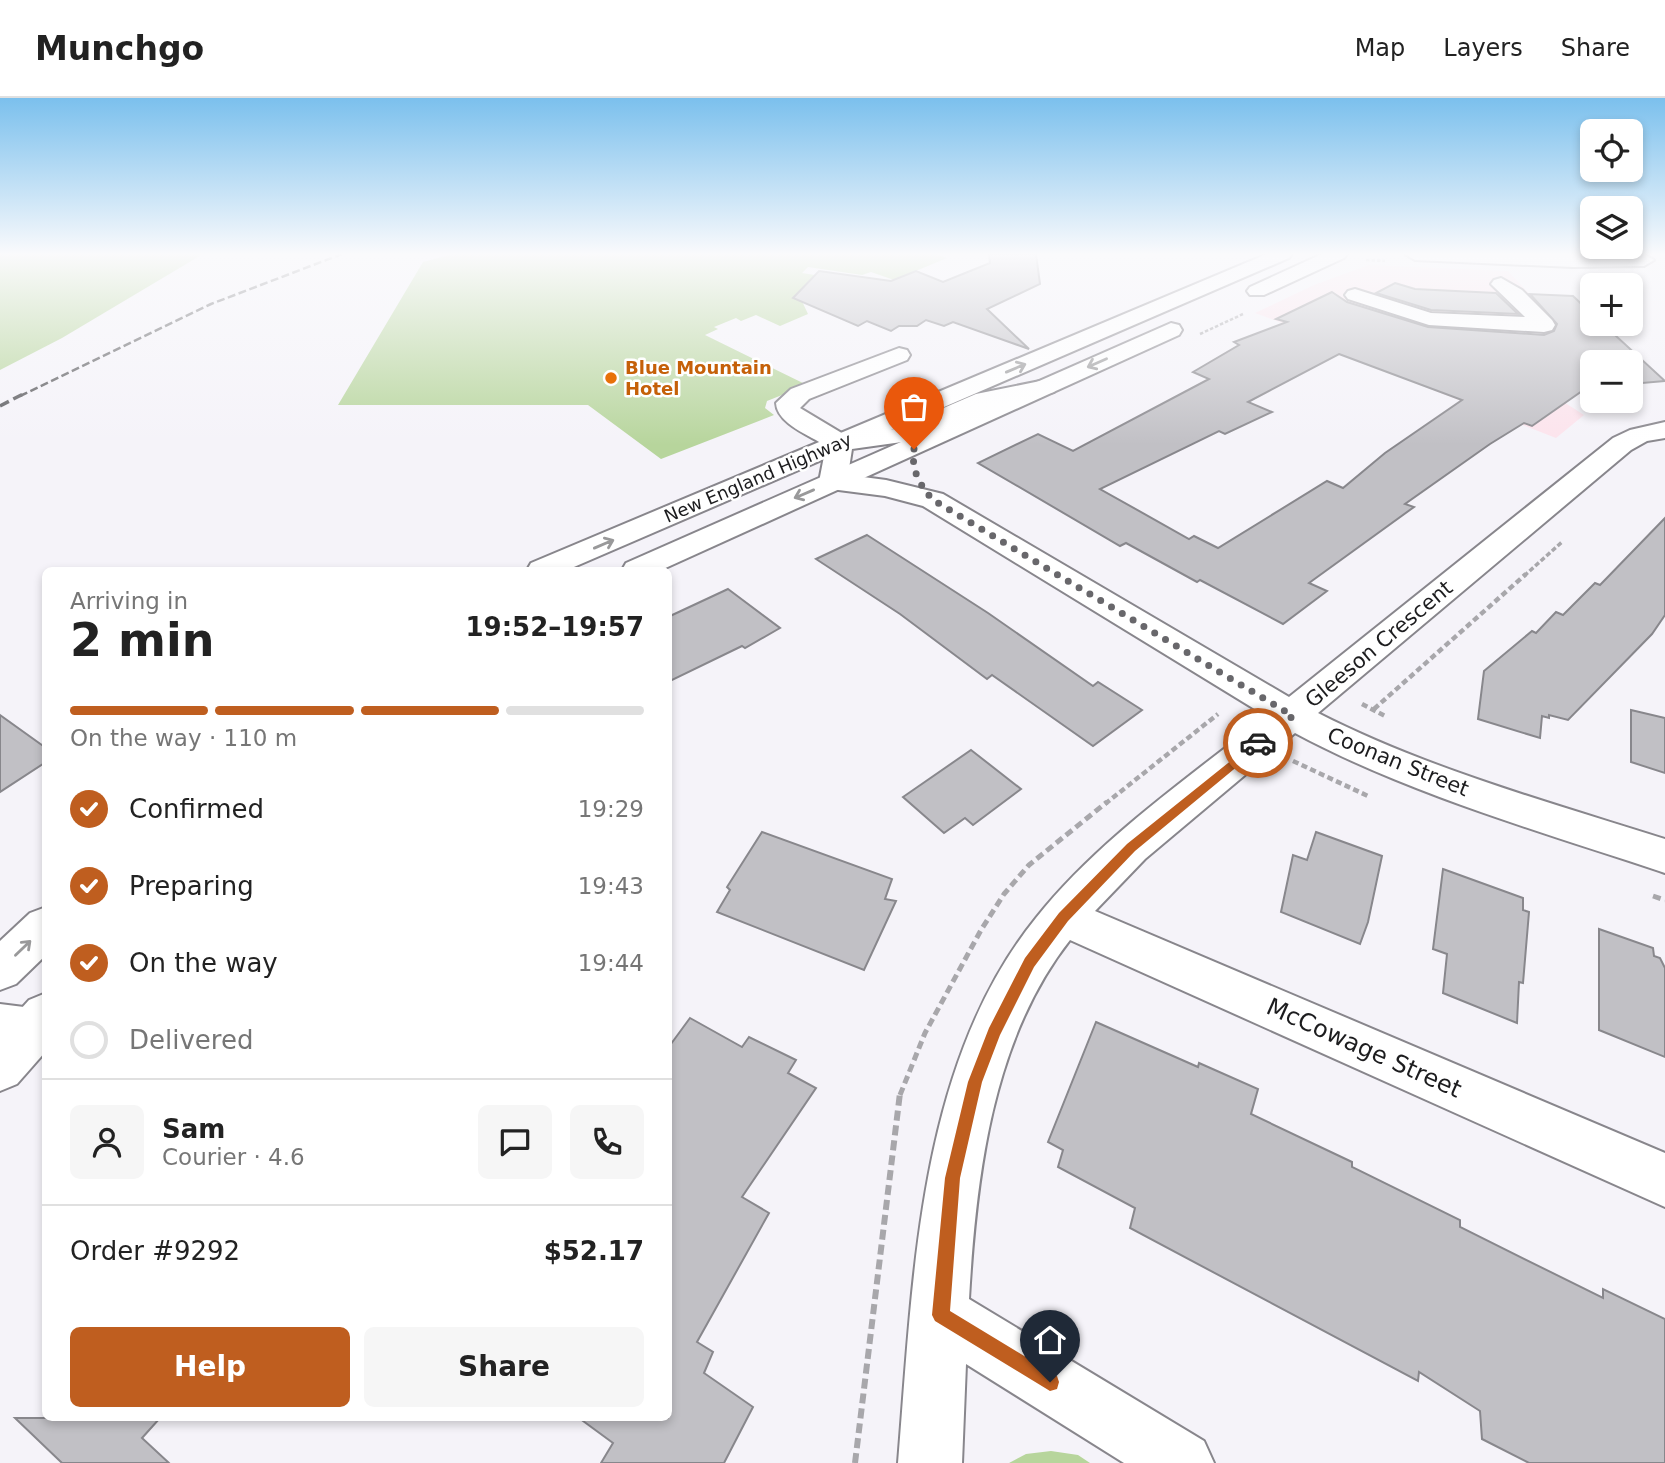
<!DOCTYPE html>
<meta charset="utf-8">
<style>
:root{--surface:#fff;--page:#f6f6f6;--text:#222;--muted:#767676;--line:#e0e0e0;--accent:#bf5e1f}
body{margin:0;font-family:"DejaVu Sans",sans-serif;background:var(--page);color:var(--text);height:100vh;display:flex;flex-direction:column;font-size:26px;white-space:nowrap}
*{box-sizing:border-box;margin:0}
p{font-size:23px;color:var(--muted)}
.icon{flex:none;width:38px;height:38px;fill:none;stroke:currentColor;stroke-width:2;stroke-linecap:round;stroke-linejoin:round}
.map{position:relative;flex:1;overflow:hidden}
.side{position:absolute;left:42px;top:469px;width:630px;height:854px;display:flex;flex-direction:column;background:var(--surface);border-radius:10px;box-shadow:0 4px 10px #0003}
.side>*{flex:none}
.controls{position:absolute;left:1580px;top:21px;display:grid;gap:14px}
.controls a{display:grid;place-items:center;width:63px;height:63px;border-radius:10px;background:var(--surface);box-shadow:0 4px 10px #0003;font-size:35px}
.pin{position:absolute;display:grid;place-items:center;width:60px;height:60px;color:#fff;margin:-72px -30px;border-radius:50% 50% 50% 0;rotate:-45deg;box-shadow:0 0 7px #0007}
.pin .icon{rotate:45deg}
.courier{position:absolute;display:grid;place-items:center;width:70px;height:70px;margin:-35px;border:5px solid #bf5e1f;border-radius:50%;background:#fff;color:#222;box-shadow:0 2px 9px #0007}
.summary em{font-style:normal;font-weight:700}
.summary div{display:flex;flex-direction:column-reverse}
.summary{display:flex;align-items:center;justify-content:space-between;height:119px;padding:0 28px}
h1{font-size:46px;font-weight:700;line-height:52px}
.bar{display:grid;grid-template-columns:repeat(4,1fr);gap:10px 7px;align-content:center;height:84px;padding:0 28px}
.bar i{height:9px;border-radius:5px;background:var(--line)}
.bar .active{background:var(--accent)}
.bar p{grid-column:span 4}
.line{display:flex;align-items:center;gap:18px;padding:0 28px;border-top:2px solid var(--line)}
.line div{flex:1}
.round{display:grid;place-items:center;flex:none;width:74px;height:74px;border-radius:10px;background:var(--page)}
ol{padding:0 28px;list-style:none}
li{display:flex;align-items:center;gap:21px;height:77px}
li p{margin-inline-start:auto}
li .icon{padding:7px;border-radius:50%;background:var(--accent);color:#fff;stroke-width:4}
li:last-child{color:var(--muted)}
li i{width:38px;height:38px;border:4px solid var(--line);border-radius:50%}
.cta{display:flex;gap:14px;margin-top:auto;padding:14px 28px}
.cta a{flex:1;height:80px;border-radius:10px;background:var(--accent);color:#fff;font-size:28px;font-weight:700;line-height:80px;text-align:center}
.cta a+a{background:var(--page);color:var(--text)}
header{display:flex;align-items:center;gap:42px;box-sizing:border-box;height:98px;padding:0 35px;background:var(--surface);border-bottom:2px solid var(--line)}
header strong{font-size:33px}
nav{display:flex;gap:38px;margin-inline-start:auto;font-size:24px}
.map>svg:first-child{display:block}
.commercial{fill:#fce3ec}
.green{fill:#b7d59c}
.building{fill:#c1c0c5;stroke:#88878c;stroke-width:2;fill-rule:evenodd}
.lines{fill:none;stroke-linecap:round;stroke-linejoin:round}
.minor-casing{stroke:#88868c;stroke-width:4}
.major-casing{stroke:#88868c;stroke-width:4}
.highway-casing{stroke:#88868c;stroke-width:4}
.path-far4{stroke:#a8a7ab;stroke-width:2.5;stroke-dasharray:3.5 2;stroke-linecap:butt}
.path-far3{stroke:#a8a7ab;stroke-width:3.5;stroke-dasharray:5 2.5;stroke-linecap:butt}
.path-far2{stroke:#a8a7ab;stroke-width:4.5;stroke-dasharray:6 3.5;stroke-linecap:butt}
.path-far1{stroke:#a8a7ab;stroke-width:5;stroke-dasharray:8 4.5;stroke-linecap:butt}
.path{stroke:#a8a7ab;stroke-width:6;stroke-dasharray:10 5;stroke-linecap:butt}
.minor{fill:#fff;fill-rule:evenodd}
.major{fill:#fff;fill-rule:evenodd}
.highway{fill:#fff;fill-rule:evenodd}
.rail-far1{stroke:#58585b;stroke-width:2.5;stroke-dasharray:8 3.5;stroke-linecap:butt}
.rail{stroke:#58585b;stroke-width:3.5;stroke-dasharray:10 5;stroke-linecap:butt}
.oneway{stroke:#99999a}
.route{fill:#bf5e1f}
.done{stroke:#68676b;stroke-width:7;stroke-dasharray:0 12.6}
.food-dot{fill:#e8710a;stroke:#fff;stroke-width:2.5}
.labels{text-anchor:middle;stroke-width:5;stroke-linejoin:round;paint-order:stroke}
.far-food-label{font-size:18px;font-weight:bold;fill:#c56008;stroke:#fff;text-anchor:start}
.far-street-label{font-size:18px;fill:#1c1c1e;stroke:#fff}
.street-label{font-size:21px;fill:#1c1c1e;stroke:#fff}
.near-street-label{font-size:24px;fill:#1c1c1e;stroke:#fff}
</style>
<header>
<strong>Munchgo</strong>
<nav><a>Map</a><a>Layers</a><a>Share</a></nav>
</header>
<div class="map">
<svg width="1665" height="1365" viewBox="0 0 1665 1365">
<rect width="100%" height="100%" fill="#f5f3f9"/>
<!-- commercial -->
<polygon class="commercial" points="1369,167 1508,173 1564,233 1461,227 1454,234 1584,317 1556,340 1387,274 1397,267 1255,215 1314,187"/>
<!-- green -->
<g class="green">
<polygon points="0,156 203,156 62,240 0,272"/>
<polygon points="452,156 936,156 947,160 894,182 871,174 862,177 808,169 802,175 815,177 795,198 800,199 808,216 780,228 756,217 741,223 736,220 714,229 718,231 705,237 807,287 767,303 765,310 774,317 661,361 588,307 338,307 423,164"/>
<polygon points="1051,1353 1078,1357 1090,1365 1009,1365 1026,1356"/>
</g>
<!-- building -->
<g class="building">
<polygon points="989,156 1036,156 1040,186 987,211 1029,251 953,224 944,228 926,222 917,228 899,228 891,233 867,223 858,228 793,200 819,173 891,183 916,173 943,184 990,165"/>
<polygon points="1395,185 1415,191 1496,195 1518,216 1431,212 1376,195"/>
<path d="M 1332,194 L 1347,204 L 1428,229 L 1544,237 L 1554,233 L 1557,226 L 1530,196 L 1573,198 L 1592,216 L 1592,226 L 1603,226 L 1665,283 L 1631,286 L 1631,264 L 1592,264 L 1592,290 L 1585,291 L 1532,328 L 1524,325 L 1490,346 L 1405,406 L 1414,409 L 1309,485 L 1327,493 L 1283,526 L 1200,482 L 1197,484 L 1126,445 L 1120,448 L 978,365 L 1038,336 L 1073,353 L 1209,281 L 1193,274 L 1239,247 L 1234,244 L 1287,224 L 1276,221 ZM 1339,256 L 1462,302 L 1385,355 L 1343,390 L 1327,383 L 1218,450 L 1194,438 L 1189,441 L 1100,391 L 1219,333 L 1225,336 L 1272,314 L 1248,304 Z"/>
<polygon points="1665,420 1665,517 1652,536 1568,622 1549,617 1549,620 1542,618 1540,640 1478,621 1484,573 1532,533 1536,535 1556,514 1563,517 1595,485 1600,487"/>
<polygon points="867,437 988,515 1093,588 1098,584 1142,612 1093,648 992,577 987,581 900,516 816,461"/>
<polygon points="728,491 780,530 745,550 742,548 668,584 668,519"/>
<polygon points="1631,612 1665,620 1665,675 1631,664"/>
<polygon points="0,617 46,650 46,664 0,694"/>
<polygon points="971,652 1021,691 973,727 965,720 944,735 903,699"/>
<polygon points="762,734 892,781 885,801 896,803 864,872 717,814 730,792 727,789"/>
<polygon points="1316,734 1382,758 1368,824 1360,846 1281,814 1293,757 1307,762"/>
<polygon points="1443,771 1523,800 1523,812 1529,814 1523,885 1519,884 1517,925 1443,895 1447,856 1433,851"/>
<polygon points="1599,831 1653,850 1654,858 1660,860 1665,870 1665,959 1599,932"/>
<polygon points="690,920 742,949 749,939 796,962 788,975 816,990 742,1099 769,1115 697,1244 713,1254 704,1275 753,1309 724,1365 601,1365 613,1345 579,1320 668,1320 668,950"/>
<polygon points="1096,924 1198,969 1199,965 1258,991 1251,1016 1352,1064 1352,1069 1460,1122 1460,1129 1603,1200 1603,1191 1665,1221 1665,1365 1529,1365 1482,1341 1480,1313 1419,1274 1418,1283 1130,1130 1135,1110 1058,1069 1063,1052 1048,1044"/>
<polygon points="15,1320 160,1320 142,1340 169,1365 62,1365"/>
</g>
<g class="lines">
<!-- minor casing -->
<g class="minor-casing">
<g id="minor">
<polygon points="1501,180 1522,192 1552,222 1555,227 1552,232 1544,234 1429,227 1348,201 1345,197 1348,193 1355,191 1431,215 1525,219 1491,186 1494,182"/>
<path d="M 899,250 L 907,252 L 910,257 L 907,262 L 809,301 L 800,310 L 845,337 L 895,331 L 976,296 L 1045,282 L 1054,284 L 1057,289 L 1054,294 L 992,307 L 909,343 L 852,351 L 848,377 L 886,382 L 943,396 L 1289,599 L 1613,340 L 1630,332 L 1665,324 L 1665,340 L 1647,343 L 1631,352 L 1318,615 C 1428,671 1548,704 1665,741 L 1665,775 C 1540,733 1411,697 1295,635 L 1145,761 L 1095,813 L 1665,1055 L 1665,1109 L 1070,842 C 992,941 976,1079 969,1201 L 1204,1343 L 1214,1365 L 1124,1365 L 966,1266 L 962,1365 L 898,1365 C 913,1185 917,967 1036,820 C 1099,741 1187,681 1266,618 L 923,408 L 885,398 L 823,390 L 819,384 L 826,348 C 811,338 777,326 776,305 L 791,291 Z"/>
<polygon points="0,906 32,910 46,915 46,949 32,954 0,950"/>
</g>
</g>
<!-- major casing -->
<g class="major-casing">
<polygon id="major" points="1405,156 1644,156 1654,162 1644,168 1573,169 1415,162"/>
</g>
<!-- highway casing -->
<g class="highway-casing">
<g id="highway">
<polygon points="1267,156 1292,156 1289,160 567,472 527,472 531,465"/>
<polygon points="1322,156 1347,156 1344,160 1264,197 1250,197 1247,193 1250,189"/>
<polygon points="1171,225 1179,227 1182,232 1179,237 661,472 622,472 626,465"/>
<polygon points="46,809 46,857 16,886 0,892 0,843 30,815"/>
<polygon points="46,895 46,953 17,986 0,993 0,934 29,902"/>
</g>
</g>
<!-- path-far4 -->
<g class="path-far4">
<polyline points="1366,162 1385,163"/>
<polyline points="1200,236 1243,216"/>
</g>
<!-- path-far3 -->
<polyline class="path-far3" points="1524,478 1562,444"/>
<!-- path-far2 -->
<g class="path-far2">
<polyline points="1362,606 1385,618"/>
<polyline points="1374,611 1526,476"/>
<polyline points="1293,663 1368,698"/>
<polyline points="1105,706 1218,616"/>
</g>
<!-- path-far1 -->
<g class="path-far1">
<polyline points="1653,798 1665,802"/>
<polyline points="900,997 925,935 981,832 1004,796 1029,767 1107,704"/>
</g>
<!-- path -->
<polyline class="path" points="855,1365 900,995"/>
<!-- minor -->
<use href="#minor" class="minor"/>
<!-- major -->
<use href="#major" class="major"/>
<!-- highway -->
<use href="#highway" class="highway"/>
<!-- rail-far1 -->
<polyline class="rail-far1" points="20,298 211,206 342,156"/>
<!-- rail -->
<polyline class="rail" points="0,308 23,296"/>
</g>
<!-- one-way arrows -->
<defs><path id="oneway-shaft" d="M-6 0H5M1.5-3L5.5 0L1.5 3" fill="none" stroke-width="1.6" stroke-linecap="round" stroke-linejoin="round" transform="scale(1.75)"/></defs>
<g class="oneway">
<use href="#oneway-shaft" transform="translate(1097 265) rotate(156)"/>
<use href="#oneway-shaft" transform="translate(1016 270) rotate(-23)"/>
<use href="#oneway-shaft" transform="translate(804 396) rotate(157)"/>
<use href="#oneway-shaft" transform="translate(604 446) rotate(-23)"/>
<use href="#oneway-shaft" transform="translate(23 850) rotate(-44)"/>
</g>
<!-- sky -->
<linearGradient id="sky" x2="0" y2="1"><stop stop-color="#7bc0ed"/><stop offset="0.45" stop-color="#fafafc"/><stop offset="1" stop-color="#fafafc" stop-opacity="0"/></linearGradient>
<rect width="1665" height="347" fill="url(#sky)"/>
<!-- route -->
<polygon class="route" points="1258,641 1264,645 1262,648 1135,753 1068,823 1034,869 1000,937 982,984 960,1080 950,1213 1057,1278 1059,1284 1057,1291 1050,1293 935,1223 932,1217 945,1080 968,984 989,930 1025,860 1059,815 1127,746"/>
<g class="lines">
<!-- done -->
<path class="done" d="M 914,351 C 911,372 919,386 933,402 L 1293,618 L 1258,645"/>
</g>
<!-- markers -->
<circle class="food-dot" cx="611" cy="280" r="7"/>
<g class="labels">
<!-- far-food labels -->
<g class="far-food-label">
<text x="625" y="276">Blue Mountain<tspan x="625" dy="21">Hotel</tspan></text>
</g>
<!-- far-street labels -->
<g class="far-street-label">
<text transform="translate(758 380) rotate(-23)" y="6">New England Highway</text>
</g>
<!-- street labels -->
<g class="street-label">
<text transform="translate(1379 546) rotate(-40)" y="7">Gleeson Crescent</text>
<text transform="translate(1398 664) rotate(22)" y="7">Coonan Street</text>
</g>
<!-- near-street labels -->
<g class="near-street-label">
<text transform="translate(1364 950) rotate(24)" y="8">McCowage Street</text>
</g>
</g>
</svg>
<div class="controls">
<a><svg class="icon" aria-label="locate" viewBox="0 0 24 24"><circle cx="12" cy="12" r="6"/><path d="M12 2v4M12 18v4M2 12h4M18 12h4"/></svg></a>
<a><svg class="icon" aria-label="layers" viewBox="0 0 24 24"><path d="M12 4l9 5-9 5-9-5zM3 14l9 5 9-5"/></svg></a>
<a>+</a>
<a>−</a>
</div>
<div class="pin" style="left:914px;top:351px;background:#ea580c"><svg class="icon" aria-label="bag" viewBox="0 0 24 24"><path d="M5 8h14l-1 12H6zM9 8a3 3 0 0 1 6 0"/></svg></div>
<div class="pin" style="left:1050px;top:1284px;background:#1f2937"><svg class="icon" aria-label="home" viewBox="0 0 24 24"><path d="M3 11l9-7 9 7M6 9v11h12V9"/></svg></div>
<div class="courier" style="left:1258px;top:645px"><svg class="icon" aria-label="car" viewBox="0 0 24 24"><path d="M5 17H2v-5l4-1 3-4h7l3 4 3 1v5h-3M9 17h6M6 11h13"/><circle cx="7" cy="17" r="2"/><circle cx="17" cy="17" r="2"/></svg></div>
<section class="side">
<div class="summary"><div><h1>2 min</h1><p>Arriving in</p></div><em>19:52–19:57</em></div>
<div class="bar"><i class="active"></i><i class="active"></i><i class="active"></i><i></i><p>On the way · 110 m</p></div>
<ol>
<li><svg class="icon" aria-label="check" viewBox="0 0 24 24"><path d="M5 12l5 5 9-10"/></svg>Confirmed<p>19:29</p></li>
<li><svg class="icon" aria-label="check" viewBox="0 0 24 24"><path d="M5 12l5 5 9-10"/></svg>Preparing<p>19:43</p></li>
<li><svg class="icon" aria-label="check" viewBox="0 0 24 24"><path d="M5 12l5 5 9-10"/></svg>On the way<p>19:44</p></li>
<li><i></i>Delivered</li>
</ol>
<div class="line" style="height:126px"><a class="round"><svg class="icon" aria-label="person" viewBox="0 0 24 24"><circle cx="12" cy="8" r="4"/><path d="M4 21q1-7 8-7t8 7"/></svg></a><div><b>Sam</b><p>Courier · 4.6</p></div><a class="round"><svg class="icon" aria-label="chat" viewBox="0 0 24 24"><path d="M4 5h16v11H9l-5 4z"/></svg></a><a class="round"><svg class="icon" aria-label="phone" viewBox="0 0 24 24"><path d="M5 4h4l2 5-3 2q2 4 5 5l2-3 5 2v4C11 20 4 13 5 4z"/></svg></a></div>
<div class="line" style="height:91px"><div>Order #9292</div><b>$52.17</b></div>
<div class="cta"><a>Help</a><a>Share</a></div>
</section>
</div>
